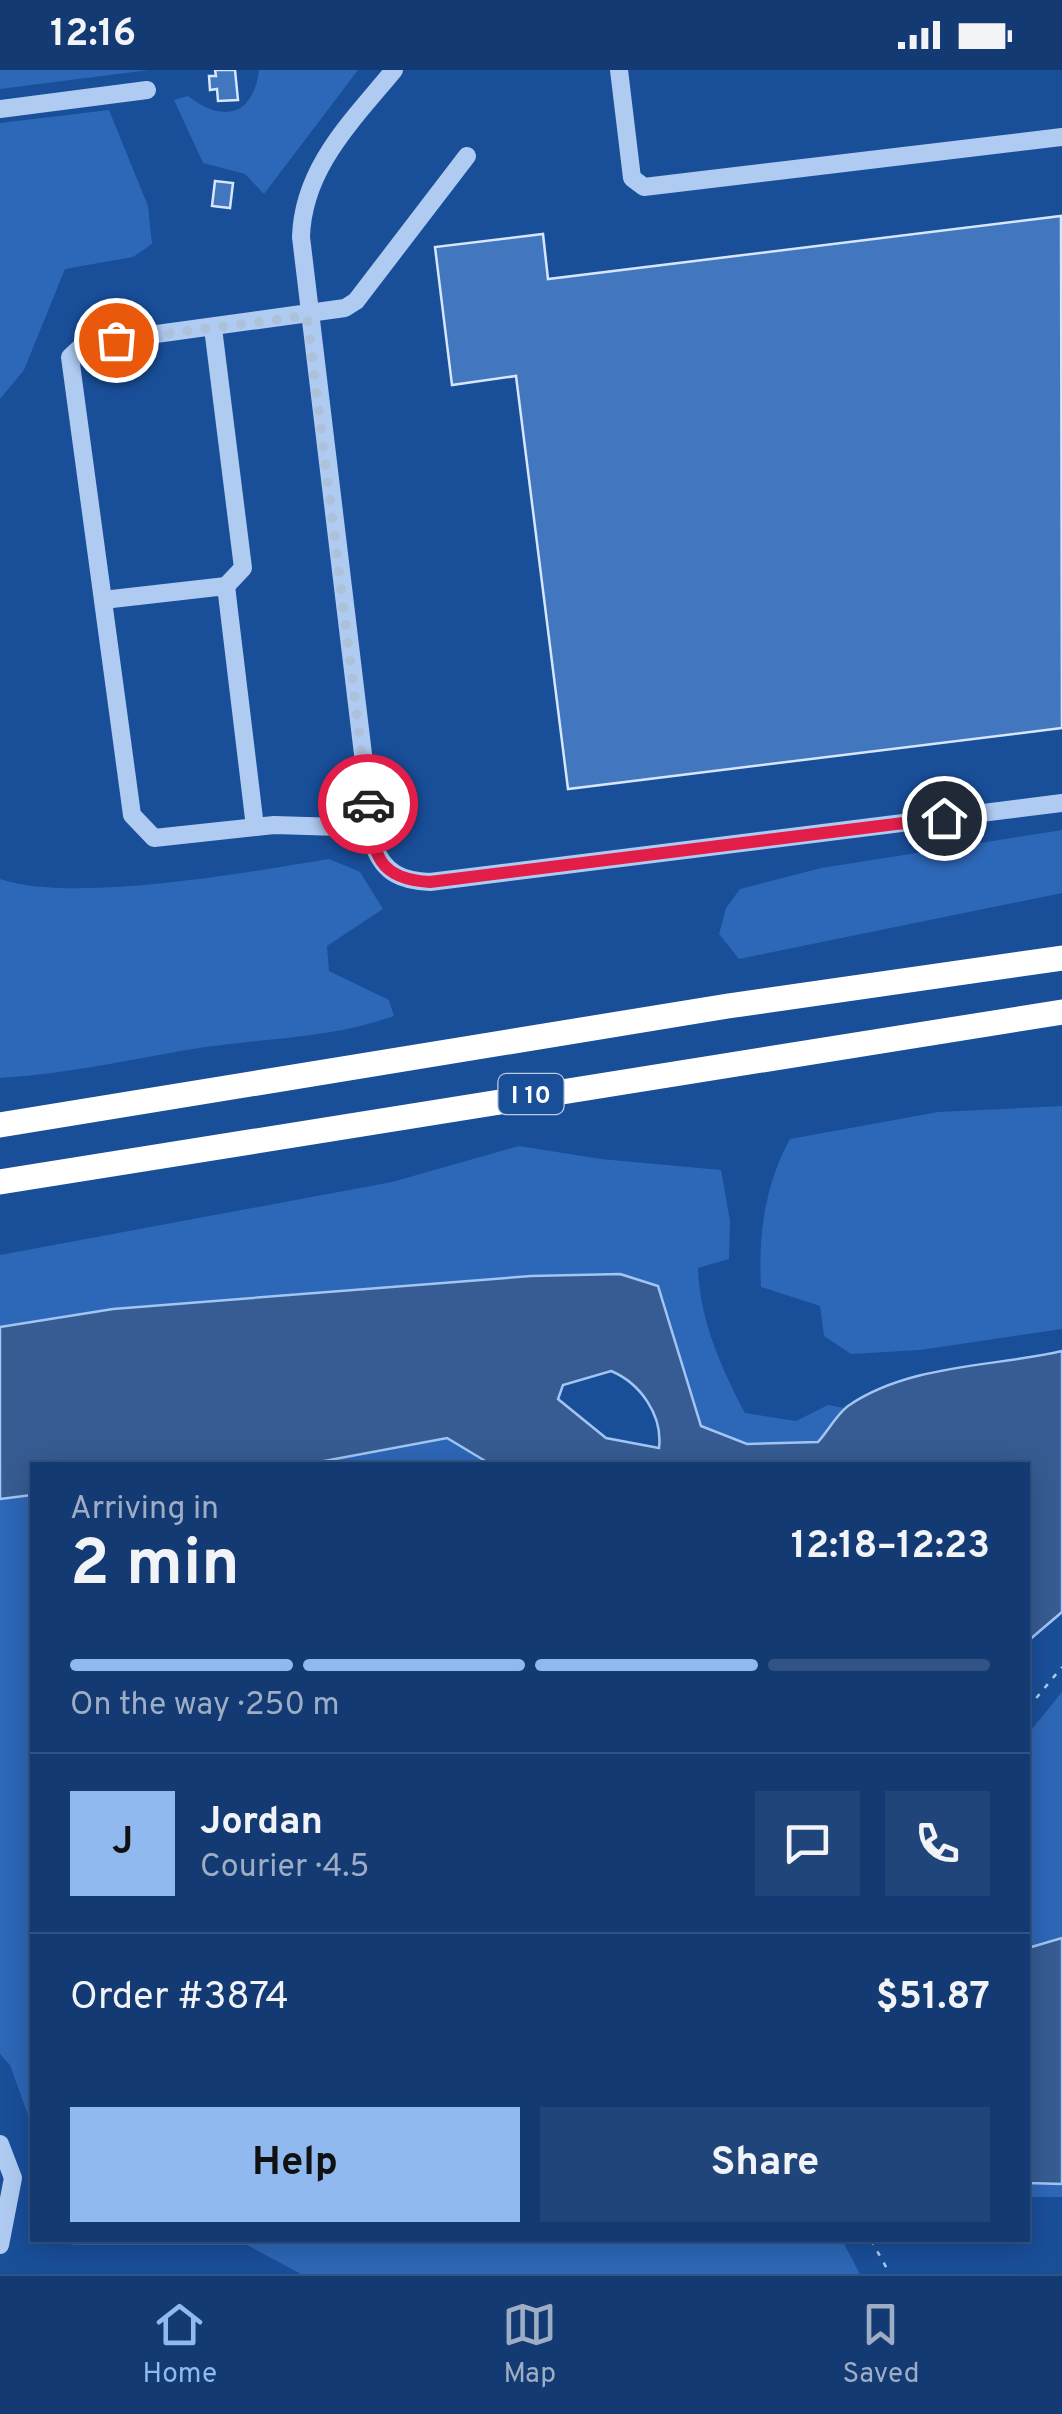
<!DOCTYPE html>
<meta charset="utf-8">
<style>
:root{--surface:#133a73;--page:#20457b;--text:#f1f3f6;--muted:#9dadc4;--line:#325485;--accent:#90b9f0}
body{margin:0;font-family:Overpass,sans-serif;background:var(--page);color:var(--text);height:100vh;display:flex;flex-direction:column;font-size:38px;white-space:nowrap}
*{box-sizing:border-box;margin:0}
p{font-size:32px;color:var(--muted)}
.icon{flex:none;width:55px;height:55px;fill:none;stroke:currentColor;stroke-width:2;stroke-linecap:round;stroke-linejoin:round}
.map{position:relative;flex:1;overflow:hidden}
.side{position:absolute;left:30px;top:1392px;width:1000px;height:780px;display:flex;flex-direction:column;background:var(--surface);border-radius:0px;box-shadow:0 5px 25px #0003,0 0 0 2px var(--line)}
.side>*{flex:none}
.pin{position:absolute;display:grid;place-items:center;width:85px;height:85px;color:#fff;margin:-42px;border:5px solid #fff;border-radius:50%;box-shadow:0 2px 10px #0007}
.courier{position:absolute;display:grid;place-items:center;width:100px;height:100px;margin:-50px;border:8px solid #e11d48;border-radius:50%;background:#fff;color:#222;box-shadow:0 2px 12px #0007}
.overview em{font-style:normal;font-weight:700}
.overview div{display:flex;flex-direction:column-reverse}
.overview{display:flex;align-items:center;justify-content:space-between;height:170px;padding:0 40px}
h1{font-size:65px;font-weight:700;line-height:75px}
.bar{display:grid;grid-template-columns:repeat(4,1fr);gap:15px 10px;align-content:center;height:120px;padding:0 40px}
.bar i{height:12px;border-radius:8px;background:var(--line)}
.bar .current{background:var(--accent)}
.bar p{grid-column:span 4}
.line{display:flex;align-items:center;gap:25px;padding:0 40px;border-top:2px solid var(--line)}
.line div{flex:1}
.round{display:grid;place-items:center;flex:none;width:105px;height:105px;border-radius:0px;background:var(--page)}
.primary-button{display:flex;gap:20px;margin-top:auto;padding:20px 40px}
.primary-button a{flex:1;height:115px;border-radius:0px;background:var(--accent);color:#111;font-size:40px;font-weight:700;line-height:115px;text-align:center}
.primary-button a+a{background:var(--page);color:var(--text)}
.status{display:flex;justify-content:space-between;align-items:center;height:70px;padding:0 50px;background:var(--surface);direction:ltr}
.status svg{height:28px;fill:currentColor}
.dock{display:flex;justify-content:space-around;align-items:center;height:140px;border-top:2px solid var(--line);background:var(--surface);font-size:28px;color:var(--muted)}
.dock a{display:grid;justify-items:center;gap:5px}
.dock .current{color:var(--accent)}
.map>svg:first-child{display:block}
.green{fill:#2d67b7}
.water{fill:#365c93;stroke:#a2c5f3;stroke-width:2.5;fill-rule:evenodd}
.building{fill:#4277c0;stroke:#d6e6fc;stroke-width:2.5}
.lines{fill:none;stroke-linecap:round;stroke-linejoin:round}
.path{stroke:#afcbf1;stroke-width:2.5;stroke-dasharray:5 8;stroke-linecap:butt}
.minor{stroke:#afcbf1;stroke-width:18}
.highway{stroke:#fff;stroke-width:25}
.done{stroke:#aec1db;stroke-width:10;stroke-dasharray:0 18}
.route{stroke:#e11d48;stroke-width:12}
.labels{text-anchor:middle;stroke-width:8;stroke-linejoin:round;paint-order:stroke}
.shield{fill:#194e99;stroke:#bacae0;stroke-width:2.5}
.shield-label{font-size:25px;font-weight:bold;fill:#fff}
</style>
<div class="status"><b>12:16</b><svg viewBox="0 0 49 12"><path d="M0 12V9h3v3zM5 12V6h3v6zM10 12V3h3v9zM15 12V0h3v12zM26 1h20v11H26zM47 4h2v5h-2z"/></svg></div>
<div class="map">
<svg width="1062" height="2204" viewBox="0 0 1062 2204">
<rect width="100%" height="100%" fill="#194e99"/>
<!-- green -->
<g class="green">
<polygon points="0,0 149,0 0,19"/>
<path d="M 259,0 L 358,0 L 264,124 L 245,104 L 203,93 L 174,30 L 188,26 C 223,53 253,47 259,0 Z"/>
<polygon points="109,40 148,136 152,174 133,187 65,199 24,300 0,329 0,53"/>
<polygon points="1062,760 1062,823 739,889 719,864 726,838 740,819 821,798"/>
<path d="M 329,789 L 360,802 L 383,839 L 327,876 L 329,901 L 389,930 L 394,946 C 333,968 269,968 205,977 C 136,988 70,1004 0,1008 L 0,809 C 73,834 249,802 329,789 Z"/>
<path d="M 1062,1036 L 1062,1259 L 920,1280 L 851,1284 L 824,1266 L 820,1236 L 761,1217 C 758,1165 765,1114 790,1069 L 938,1042 Z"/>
<path d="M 519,1076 L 601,1089 L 721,1100 L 730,1151 L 729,1189 L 698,1198 C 700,1251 721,1297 745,1343 L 796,1351 L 828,1335 L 844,1338 L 818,1372 L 750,1375 L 701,1356 L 676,1283 L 669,1246 L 620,1204 L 531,1206 L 113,1239 L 0,1257 L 0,1185 L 392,1112 Z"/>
<polygon points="448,1368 492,1395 303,1395"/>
<polygon points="32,1425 32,2056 10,1995 0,1984 0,1429"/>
<polygon points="1062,1622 1062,1868 1028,1878 1028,1664"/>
<polygon points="1028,2113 1062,2114 1062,2127 1028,2127"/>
<polygon points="35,2170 842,2170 860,2204 301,2204 247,2175 76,2175"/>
</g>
<!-- water -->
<g class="water">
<path d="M 620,1204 L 658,1216 L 701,1356 L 747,1374 L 818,1372 C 828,1361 837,1344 848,1336 C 909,1294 993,1297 1062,1281 L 1062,1542 L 1028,1571 L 1028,1395 L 492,1395 L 447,1368 L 303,1395 L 32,1395 L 32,1425 L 0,1429 L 0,1257 L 113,1239 L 531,1206 ZM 611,1301 C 640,1313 663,1345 659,1378 L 606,1368 L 558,1329 L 563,1315 Z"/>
<polygon points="1062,1868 1062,2114 1028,2113 1028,1878"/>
</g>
<!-- building -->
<g class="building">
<polygon points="215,0 235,0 238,30 218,31 217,19 210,20 209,6 216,6"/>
<polygon points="215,111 233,113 230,138 212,136"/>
<polygon points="1061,146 1062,658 568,719 516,306 452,315 435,177 543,164 548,209"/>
</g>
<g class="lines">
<!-- path -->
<g class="path">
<polyline points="1028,1638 1062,1597"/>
<polyline points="871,2170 890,2204"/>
</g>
<!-- minor -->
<g class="minor">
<path d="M 394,0 C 352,51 303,98 301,167 L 374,776 C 384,803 402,811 430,812 L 1062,733"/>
<polyline points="619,0 632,108 644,117 1062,67"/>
<polyline points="0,39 147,20"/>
<polyline points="213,258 243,498 226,516"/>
<polyline points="103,530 226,516 255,757"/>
<polyline points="372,758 274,755 154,768 132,745 70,287 84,274 345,238 356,231 467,86"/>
<polyline points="0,2074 13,2108 0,2175"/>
</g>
<!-- highway -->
<g class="highway">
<polyline points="0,1055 728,936 1062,888"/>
<polyline points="0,1112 1062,942"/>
</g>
</g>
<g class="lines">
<!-- done -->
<polyline class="done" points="116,270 307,246 368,734"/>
<!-- route -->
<path class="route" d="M 368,734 C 374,781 374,809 430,812 L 944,748"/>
</g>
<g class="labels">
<!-- shield labels -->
<rect class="shield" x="498.5" y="1004" width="65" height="40" rx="8"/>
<g class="shield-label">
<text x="531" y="1033">I 10</text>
</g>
</g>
</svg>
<div class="pin" style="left:116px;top:270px;background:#ea580c"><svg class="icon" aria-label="bag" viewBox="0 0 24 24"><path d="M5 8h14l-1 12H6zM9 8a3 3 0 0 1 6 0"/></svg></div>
<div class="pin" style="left:944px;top:748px;background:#1f2937"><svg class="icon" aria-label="home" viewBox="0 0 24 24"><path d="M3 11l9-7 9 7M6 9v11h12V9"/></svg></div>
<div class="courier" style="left:368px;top:734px"><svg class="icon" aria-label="car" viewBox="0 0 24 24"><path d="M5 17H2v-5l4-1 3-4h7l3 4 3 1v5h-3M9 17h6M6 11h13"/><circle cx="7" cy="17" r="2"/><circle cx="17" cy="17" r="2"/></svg></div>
<section class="side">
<div class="overview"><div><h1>2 min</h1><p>Arriving in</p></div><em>12:18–12:23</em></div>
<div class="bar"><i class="current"></i><i class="current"></i><i class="current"></i><i></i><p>On the way · 250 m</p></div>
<div class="line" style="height:180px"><b class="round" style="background:var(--accent);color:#111">J</b><div><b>Jordan</b><p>Courier · 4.5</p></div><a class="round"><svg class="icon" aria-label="chat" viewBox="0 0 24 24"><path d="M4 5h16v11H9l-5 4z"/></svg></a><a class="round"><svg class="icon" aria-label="phone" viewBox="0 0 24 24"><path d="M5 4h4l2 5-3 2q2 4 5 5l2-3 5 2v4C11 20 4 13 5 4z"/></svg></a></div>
<div class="line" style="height:130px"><div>Order #3874</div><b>$51.87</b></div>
<div class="primary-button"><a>Help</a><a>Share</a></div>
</section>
</div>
<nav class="dock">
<a class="current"><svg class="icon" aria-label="home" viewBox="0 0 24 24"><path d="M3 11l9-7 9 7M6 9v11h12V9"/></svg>Home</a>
<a><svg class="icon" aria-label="map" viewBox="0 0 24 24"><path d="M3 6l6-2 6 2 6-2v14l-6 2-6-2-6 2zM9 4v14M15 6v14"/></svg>Map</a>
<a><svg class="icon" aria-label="saved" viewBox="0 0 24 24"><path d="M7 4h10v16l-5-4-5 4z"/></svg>Saved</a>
</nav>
